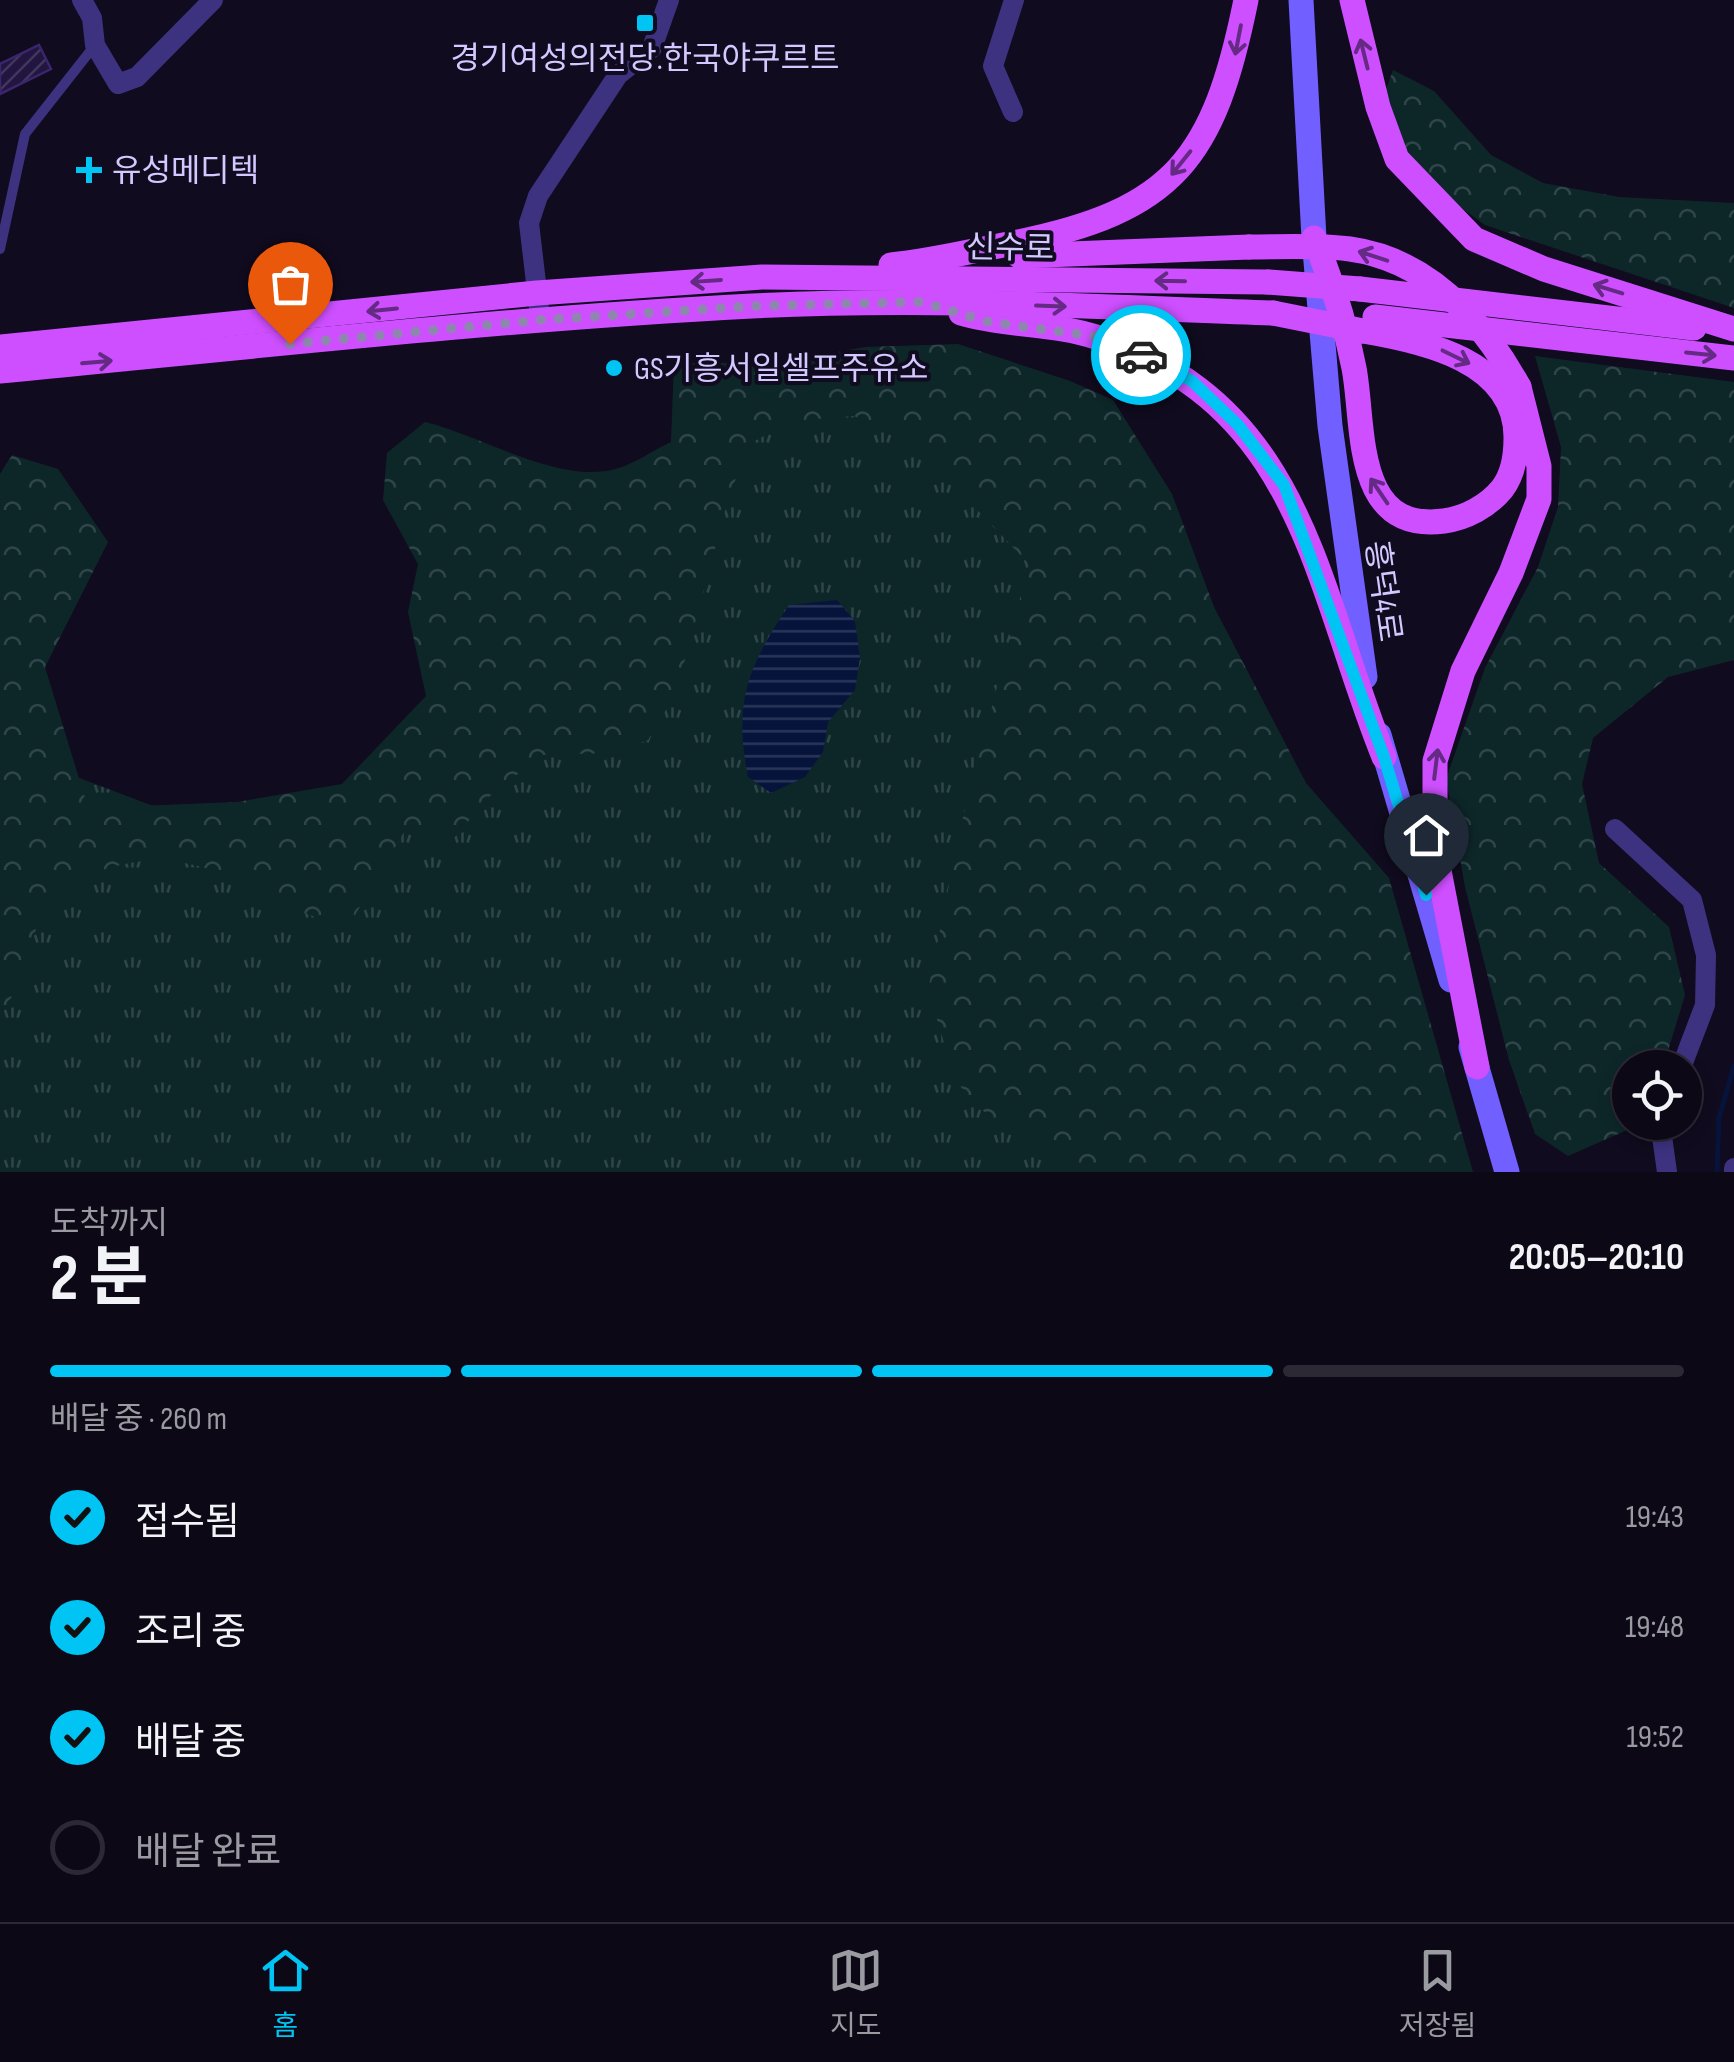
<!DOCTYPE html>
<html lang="ko">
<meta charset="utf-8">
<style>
:root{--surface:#0c0816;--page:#1a1623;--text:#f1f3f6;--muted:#9a9aa1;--line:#2c2935;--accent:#00c4f3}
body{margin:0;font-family:"Sofia Sans Condensed","Noto Sans KR",sans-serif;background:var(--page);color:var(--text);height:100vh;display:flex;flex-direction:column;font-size:38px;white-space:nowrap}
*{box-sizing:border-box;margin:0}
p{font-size:32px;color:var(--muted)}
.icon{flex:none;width:55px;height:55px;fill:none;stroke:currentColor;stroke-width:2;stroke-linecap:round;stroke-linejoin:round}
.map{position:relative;height:1172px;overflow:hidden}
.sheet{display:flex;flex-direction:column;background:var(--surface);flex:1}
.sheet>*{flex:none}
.buttons{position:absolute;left:1612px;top:1050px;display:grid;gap:20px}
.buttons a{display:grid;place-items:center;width:90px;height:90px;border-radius:50%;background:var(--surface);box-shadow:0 5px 15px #0003,0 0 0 2px var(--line);font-size:50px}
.pin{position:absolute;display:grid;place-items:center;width:85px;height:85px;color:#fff;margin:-102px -42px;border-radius:50% 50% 50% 0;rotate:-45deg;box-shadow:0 0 10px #0007}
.pin .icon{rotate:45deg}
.courier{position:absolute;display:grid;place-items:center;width:100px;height:100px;margin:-50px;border:8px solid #00c4f3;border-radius:50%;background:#fff;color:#222;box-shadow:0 2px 12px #0007}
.overview em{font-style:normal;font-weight:700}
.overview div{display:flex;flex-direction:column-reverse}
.overview{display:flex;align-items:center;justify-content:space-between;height:170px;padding:0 50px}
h1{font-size:65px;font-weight:700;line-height:75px}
.bar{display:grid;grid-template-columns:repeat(4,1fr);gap:15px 10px;align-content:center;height:120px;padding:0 50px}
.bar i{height:12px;border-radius:8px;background:var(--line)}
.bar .selected{background:var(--accent)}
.bar p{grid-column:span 4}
ol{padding:0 50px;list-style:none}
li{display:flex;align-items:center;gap:30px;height:110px}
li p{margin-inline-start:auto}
li .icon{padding:10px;border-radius:50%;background:var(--accent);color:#111;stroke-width:4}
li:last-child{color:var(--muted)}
li i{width:55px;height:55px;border:5px solid var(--line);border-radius:50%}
.dock{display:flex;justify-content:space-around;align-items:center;height:140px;border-top:2px solid var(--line);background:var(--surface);font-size:28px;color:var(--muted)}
.dock a{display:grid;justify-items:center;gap:5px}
.dock .selected{color:var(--accent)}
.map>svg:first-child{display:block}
.grass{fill:url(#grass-tufts)}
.forest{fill:url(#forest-crowns)}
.water{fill:url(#water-rules)}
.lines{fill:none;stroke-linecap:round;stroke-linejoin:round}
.stream{stroke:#06143c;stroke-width:5}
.building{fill:url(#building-hatch);stroke:#3b266e;stroke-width:2.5}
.lane{stroke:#3d3280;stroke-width:10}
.street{stroke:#3d3280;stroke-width:20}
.secondary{stroke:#725fff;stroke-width:25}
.primary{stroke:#ce4fff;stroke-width:25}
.primary-bridge{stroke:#ce4fff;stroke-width:25}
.oneway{stroke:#652a83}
.done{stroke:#8f86b0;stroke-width:10;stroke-dasharray:0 18}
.route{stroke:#00c4f3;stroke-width:12}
.poi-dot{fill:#00c4f3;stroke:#100b1e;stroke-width:4}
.labels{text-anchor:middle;stroke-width:8;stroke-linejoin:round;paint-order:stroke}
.poi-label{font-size:32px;fill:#d3c8ff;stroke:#100b1e;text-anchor:start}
.street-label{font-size:32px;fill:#d3c8ff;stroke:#100b1e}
</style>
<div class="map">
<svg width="1734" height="1172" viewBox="0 0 1734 1172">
<defs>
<pattern id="grass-tufts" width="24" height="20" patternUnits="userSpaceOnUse" patternTransform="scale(2.5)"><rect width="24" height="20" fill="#0d2729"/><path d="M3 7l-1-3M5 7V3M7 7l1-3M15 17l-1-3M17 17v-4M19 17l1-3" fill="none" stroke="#2f4549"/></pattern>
<pattern id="forest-crowns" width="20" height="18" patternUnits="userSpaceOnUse" patternTransform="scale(2.5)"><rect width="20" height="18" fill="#0d2729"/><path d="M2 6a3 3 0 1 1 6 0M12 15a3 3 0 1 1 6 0" fill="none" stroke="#2f4549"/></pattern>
<pattern id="water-rules" width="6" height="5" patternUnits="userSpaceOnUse" patternTransform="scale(2.5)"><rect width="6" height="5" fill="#06143c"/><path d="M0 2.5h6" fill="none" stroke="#293559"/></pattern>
<pattern id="building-hatch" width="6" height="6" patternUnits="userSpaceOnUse" patternTransform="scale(2.5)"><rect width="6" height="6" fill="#221540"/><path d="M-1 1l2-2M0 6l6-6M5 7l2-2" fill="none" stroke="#41365d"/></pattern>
</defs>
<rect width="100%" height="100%" fill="#100b1e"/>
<!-- grass -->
<polygon class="grass" points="770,388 976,437 1054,610 1112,1172 0,1172 0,763 32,760 211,828 354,802"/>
<!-- forest -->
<g class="forest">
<polygon points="1393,70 1434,91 1491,155 1543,183 1619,197 1734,203 1734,308 1485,225 1428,184 1398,139 1384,95"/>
<path d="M 958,344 L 1070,381 L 1113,400 L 1172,494 L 1214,607 L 1306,783 L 1389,878 L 1473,1172 L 1073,1172 L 1031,1131 L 991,1119 L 956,1082 L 928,990 L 961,825 L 1029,564 L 913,443 L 854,416 L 792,421 L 751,443 L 730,493 L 676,693 L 648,740 L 610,753 L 542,755 L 491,795 L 454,838 L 407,827 L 348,927 C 262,908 213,841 116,866 C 93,872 66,883 49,902 C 35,919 31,954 23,975 C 18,989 8,1002 0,1015 L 0,474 L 12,455 L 58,469 L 108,542 L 45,667 L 88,808 L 237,802 L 342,784 L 426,696 L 408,612 L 418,564 L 383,500 L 387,453 L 425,422 C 482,436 549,479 606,471 C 627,469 652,451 671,442 L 674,363 L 776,363 L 865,347 Z"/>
<polygon points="1535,356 1734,382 1734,660 1668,677 1593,738 1582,784 1599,863 1669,927 1685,995 1663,1067 1630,1068 1630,1122 1643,1123 1568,1156 1535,1134 1509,1060 1465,887 1446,779 1485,668 1538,567 1558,507 1561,447"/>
</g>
<!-- water -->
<path class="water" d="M 837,600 L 855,621 L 860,658 L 855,690 L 828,722 L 823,752 L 805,777 L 771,793 L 748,777 C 733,702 748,666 789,605 Z"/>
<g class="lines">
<!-- stream -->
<polyline class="stream" points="1717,1172 1719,1118 1734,1066"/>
</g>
<!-- building -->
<polygon class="building" points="39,45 51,69 0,94 0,64"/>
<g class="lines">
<!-- lane -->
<polyline class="lane" points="0,249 25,134 95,45"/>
<!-- street -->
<g class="street">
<polyline points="82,0 92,18 95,45 118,84 137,77 213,0"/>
<polyline points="1013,112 993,66 1014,0"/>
<polyline points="539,308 529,223 538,196 618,75 652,48 669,0"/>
<polyline points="1615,829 1692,900 1706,955 1705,1005 1681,1068"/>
<polyline points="1660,1122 1667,1172"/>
<polyline points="1734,1172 1734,1168"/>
</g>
<!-- secondary -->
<g class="secondary">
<polyline points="1301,0 1314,238 1330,426 1365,677"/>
<polyline points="1379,735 1451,980"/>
<polyline points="1471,1047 1507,1172"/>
</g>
<!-- primary -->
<g class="primary">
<polyline points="1352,0 1378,107 1397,159 1474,239 1544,269 1734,329"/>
<path d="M 1314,238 C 1332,281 1345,322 1354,368 C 1365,426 1352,533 1444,521 C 1466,518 1488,506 1502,489 C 1513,475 1516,455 1516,438 C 1517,361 1423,341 1363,331"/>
<polyline points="1019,256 1249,247"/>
<path d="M 891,265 C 932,261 972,251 1013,243 C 1175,211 1214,158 1246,0"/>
<polyline points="1360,289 1694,328"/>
<path d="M 961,313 C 1004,326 1053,323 1096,337 C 1303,403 1314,583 1384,757"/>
<polyline points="1375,317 1734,358"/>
<polyline points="0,347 537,293 762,277 1268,282"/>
<path d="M 0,371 C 250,347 501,319 752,306 C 926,297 1100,307 1273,313"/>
<polyline points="1477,1067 1435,850 1435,761 1463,671 1511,573 1539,499 1539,466 1519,387"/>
</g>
<!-- primary-bridge -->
<g class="primary-bridge">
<path d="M 1249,247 C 1282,247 1317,245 1350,249 C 1429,260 1483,322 1519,387"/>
<polyline points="1268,282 1360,289"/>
<polyline points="1273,313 1363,331"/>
</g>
</g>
<!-- one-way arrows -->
<defs><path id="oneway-shaft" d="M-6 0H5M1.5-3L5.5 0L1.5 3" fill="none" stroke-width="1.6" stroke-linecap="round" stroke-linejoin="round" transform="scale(2.5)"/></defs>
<g class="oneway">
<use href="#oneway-shaft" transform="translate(1238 40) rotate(101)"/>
<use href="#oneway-shaft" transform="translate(1364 54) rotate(-104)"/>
<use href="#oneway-shaft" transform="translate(1181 163) rotate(129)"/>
<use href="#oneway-shaft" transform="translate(1373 256) rotate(-162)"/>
<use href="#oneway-shaft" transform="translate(706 281) rotate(176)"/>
<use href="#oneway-shaft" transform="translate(1170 281) rotate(-179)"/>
<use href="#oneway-shaft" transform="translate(1608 289) rotate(-163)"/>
<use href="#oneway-shaft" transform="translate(1051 306) rotate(2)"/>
<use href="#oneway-shaft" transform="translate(382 310) rotate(174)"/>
<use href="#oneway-shaft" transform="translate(1701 354) rotate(6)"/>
<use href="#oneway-shaft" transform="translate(1456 357) rotate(26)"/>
<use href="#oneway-shaft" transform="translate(97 362) rotate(-5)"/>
<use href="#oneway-shaft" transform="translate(1379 491) rotate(-124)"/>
<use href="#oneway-shaft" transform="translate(1436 764) rotate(-83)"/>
</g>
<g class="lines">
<!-- done -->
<polyline class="done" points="290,344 541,320 755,306 922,302 988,322 1093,336 1141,355"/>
<!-- route -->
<polyline class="route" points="1141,355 1192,381 1238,425 1284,485 1384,757 1426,895"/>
</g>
<!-- markers -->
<g class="poi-dot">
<rect x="635" y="13" width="20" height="20" rx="5"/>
<path d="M84 155h10v10h10v10h-10v10h-10v-10h-10v-10h10z"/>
<circle cx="614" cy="368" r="10"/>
</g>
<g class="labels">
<!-- poi labels -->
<g class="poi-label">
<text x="645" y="69" text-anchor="middle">경기여성의전당.한국야쿠르트</text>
<text x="112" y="181">유성메디텍</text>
<text x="634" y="379">GS기흥서일셀프주유소</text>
</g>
<!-- street labels -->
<g class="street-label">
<text transform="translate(1010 247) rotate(1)" y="11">신수로</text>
<text transform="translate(1384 591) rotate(82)" y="11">흥덕4로</text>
</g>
</g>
</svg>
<div class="buttons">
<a><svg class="icon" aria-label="locate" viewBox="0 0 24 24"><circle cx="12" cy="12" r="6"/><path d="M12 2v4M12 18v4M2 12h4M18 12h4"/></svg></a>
</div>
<div class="pin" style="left:290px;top:344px;background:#ea580c"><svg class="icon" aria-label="bag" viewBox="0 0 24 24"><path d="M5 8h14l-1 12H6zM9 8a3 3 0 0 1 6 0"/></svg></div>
<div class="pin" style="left:1426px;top:895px;background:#1f2937"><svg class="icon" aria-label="home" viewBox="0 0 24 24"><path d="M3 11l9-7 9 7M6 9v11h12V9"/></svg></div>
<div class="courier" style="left:1141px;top:355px"><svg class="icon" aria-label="car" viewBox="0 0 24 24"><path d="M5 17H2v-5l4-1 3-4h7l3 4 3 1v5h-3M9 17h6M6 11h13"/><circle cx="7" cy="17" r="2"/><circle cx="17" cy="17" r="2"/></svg></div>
</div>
<section class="sheet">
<div class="overview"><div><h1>2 분</h1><p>도착까지</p></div><em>20:05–20:10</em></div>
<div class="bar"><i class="selected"></i><i class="selected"></i><i class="selected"></i><i></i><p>배달 중 · 260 m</p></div>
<ol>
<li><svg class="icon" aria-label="check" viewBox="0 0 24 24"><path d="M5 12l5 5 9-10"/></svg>접수됨<p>19:43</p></li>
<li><svg class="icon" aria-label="check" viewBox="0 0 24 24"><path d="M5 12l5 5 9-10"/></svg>조리 중<p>19:48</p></li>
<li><svg class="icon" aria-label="check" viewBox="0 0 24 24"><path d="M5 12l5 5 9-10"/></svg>배달 중<p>19:52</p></li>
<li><i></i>배달 완료</li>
</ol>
</section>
<nav class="dock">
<a class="selected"><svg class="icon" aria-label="home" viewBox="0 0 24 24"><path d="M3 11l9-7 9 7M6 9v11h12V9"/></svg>홈</a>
<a><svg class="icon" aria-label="map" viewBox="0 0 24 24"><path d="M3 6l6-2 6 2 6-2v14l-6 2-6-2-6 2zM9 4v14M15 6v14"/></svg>지도</a>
<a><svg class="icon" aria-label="saved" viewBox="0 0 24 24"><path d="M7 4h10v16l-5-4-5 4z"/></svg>저장됨</a>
</nav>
